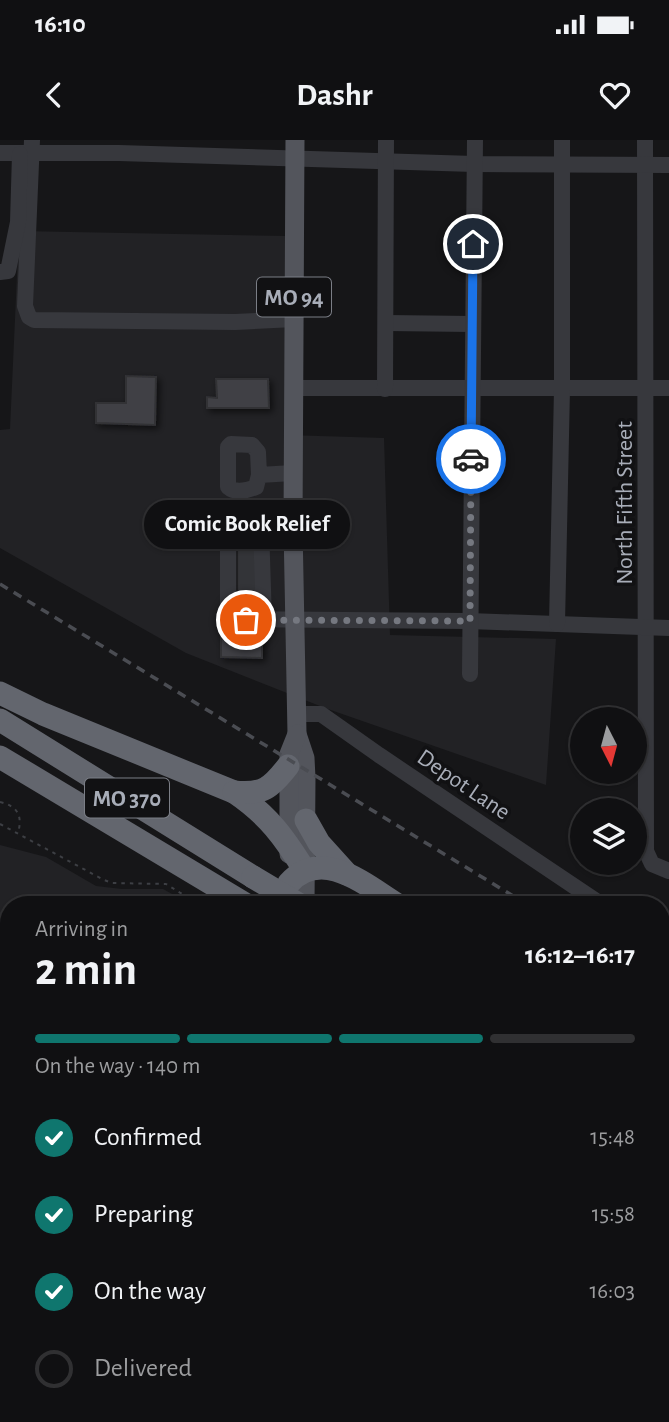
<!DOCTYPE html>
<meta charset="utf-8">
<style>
:root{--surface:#101012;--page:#1e1e20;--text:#f1f3f6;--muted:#9c9d9f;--line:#303032;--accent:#0f766e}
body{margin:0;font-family:"Alegreya Sans",sans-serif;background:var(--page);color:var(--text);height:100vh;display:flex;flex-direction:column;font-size:26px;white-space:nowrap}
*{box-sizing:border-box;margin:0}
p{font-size:23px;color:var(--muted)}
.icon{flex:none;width:38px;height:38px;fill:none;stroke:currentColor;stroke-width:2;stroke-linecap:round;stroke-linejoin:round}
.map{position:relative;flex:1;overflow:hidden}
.drawer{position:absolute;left:0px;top:756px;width:670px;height:527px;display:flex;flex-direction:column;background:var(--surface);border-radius:28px 28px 0 0;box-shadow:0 2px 5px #0004,0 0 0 2px var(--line)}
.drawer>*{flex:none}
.needle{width:46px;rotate:174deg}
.tools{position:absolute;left:570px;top:567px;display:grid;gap:14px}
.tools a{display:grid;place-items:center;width:77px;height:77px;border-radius:50%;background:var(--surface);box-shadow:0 2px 5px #0004,0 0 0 2px var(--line);font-size:35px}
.pin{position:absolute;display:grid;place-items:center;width:60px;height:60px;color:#fff;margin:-30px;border:4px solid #fff;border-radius:50%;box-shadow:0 2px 7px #0007}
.courier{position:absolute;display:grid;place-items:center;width:70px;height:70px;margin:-35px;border:5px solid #1a73e8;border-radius:50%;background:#fff;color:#222;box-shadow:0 2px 9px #0007}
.bubble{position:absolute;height:49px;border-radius:24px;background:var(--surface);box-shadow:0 2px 5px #0004,0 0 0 2px var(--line);font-size:23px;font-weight:700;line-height:49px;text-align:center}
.summary em{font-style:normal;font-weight:700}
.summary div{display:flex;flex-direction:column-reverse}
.summary{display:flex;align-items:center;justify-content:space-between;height:119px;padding:0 35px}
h1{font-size:46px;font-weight:700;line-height:52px}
.bar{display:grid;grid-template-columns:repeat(4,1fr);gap:10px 7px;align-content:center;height:84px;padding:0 35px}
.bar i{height:9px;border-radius:5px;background:var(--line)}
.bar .active{background:var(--accent)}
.bar p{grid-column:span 4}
ol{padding:0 35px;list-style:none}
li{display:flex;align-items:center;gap:21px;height:77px}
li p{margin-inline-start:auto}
li .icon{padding:7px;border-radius:50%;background:var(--accent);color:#fff;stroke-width:4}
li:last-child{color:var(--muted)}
li i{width:38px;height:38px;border:4px solid var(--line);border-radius:50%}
.status{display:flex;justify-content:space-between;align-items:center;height:49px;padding:0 35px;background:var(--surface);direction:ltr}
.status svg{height:19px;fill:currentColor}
header{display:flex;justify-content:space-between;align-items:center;height:91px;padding:0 35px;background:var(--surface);font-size:32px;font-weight:700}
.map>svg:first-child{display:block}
.built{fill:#222225}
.building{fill:#404145;stroke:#303034;stroke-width:2;filter:url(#shadow)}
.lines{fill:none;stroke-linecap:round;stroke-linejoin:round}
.minor-tunnel{stroke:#333438;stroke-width:16;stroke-dasharray:16 8;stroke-linecap:butt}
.path{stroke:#3d3f44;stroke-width:2;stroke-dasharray:3.5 5;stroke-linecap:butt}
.minor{stroke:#37383d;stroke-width:16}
.major{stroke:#53555c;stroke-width:19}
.highway{stroke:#63666e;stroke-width:23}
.rail{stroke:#4a4c52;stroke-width:3.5;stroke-dasharray:9 7;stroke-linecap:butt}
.highway-bridge{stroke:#63666e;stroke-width:23}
.done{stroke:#757880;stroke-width:7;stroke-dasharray:0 12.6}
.route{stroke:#1a73e8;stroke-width:9}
.labels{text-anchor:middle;stroke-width:7;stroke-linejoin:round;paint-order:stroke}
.shield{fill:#111113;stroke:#7b7e86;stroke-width:2}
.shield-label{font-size:23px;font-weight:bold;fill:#a8adb8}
.street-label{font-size:24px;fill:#a8adb8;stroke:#111113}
</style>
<div class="status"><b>16:10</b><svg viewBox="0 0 49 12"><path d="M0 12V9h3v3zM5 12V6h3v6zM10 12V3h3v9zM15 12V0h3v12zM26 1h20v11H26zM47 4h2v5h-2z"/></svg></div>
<header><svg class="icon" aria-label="back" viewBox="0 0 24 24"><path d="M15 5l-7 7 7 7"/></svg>Dashr<svg class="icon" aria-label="heart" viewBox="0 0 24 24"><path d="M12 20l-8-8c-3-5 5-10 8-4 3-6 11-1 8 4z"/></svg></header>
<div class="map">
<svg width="669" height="1282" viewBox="0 0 669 1282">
<defs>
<filter id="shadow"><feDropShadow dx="3" dy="3" stdDeviation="3.5" flood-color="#0009"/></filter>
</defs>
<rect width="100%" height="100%" fill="#161618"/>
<!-- built -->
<g class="built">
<polygon points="19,91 287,96 287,295 384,298 390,495 556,499 546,645 325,568 186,513 0,408 0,290 10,289"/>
<polygon points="0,705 46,717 96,746 122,749 163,749 192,765 9,765 9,1274 254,1274 254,1282 0,1282"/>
</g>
<!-- building -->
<g class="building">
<polygon points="126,236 156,237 155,285 96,283 96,263 126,263"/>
<polygon points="216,239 268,239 269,268 207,268 207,257 217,258"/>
<polygon points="239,397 251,397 253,469 239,469"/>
<polygon points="221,496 262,496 262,518 221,517"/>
<polygon points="0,1190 9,1190 9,1274 18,1274 18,1282 0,1282"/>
</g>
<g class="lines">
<!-- minor-tunnel -->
<g class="minor-tunnel">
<polyline points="239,407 255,407"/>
<polyline points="239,418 255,418"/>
<polyline points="239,432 255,432"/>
<polyline points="239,443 255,443"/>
<polyline points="239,466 255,466"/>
</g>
<!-- path -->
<g class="path">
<path d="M 0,662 C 17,666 23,675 18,693"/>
<polyline points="0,684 104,740 112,743 166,744 200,765"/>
<polyline points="0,923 9,923"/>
<polyline points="0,993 9,993"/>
<polyline points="0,1133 9,1138"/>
<polyline points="67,1282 67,1274"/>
</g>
<!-- minor -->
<g class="minor">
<polyline points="32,0 25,166 29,177 34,180 235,182 294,179"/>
<polyline points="645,0 646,711 652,724 669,731"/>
<polyline points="0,13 119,13 474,24 669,25"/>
<polyline points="0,132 8,131 18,82 20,14"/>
<polyline points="386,183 472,184"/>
<polyline points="293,248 669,248"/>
<polyline points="385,249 386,0"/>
<path d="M 259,335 L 258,312 L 252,305 L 231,304 L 228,307 L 228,347 C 236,354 248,350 256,347 L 259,335 L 293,333"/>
<polyline points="261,387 264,480"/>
<polyline points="293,387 228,387 228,479 469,481 669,488"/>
<polyline points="557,484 562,249 562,0"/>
<polyline points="470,534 475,0"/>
<polyline points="297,574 321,574 379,615 602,765"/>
<polyline points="662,804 669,809"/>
<polyline points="667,1259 667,1282"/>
<polyline points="425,1282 425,1274"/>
<polyline points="506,1282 506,1274"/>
</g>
<!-- major -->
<g class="major">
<polyline points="295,0 293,387 297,594 305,618 306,638 305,765"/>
<polyline points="289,714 289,614 297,594"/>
<polyline points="306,1274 306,1282"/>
<polyline points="288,1282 288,1274"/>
</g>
<!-- highway -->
<g class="highway">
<path d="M 0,553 L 43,574 L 234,652 C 268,675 284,697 305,731"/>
<polyline points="0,580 253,737"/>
<polyline points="0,617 247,765"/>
<path d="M 234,652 C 263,655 271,648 288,626"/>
<polyline points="306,680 319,703 347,734"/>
<path d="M 289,743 C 322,706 367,746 398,765"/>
<polyline points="662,965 669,973"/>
<polyline points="662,1016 669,1020"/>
<polyline points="662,1104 669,1104"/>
</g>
<!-- rail -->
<g class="rail">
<polyline points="0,444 528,765"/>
<polyline points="662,846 669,850"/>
</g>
<!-- highway-bridge -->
<polyline class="highway-bridge" points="253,737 300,765"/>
</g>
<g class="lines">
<!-- done -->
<polyline class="done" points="246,480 470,481 471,319"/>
<!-- route -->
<polyline class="route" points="471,319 473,104"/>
</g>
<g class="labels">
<!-- shield labels -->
<g class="shield">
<rect x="257" y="137.5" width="74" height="39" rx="5"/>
<rect x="85" y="638.5" width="84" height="39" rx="5"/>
</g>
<g class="shield-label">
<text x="294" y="165">MO 94</text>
<text x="127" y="666">MO 370</text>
</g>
<!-- street labels -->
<g class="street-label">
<text transform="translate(624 363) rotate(-90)" y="8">North Fifth Street</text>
<text transform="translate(464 644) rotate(34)" y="8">Depot Lane</text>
</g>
</g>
</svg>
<div class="tools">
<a><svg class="needle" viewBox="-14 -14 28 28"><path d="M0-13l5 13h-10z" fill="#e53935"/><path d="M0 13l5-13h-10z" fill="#9c9d9f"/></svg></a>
<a><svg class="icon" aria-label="layers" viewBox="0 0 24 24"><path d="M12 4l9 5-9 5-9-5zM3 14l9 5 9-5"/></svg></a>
</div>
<div class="pin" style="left:246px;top:480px;background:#ea580c"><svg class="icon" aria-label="bag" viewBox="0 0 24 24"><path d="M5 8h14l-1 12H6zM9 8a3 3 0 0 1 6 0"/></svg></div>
<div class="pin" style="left:473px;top:104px;background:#1f2937"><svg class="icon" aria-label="home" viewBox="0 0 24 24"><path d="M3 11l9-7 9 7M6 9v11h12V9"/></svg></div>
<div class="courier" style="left:471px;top:319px"><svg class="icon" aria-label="car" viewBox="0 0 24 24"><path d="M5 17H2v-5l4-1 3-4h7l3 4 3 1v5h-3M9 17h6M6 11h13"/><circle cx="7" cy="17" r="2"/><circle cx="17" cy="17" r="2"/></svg></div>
<div class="bubble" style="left:144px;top:360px;width:206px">Comic Book Relief</div>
<section class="drawer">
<div class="summary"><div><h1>2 min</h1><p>Arriving in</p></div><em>16:12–16:17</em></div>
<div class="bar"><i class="active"></i><i class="active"></i><i class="active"></i><i></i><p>On the way · 140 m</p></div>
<ol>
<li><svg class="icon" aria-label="check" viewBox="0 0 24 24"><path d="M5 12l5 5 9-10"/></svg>Confirmed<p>15:48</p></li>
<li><svg class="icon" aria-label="check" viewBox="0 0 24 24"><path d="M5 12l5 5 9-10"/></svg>Preparing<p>15:58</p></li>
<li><svg class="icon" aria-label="check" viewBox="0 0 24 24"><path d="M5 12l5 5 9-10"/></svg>On the way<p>16:03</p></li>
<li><i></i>Delivered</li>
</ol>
</section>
</div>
